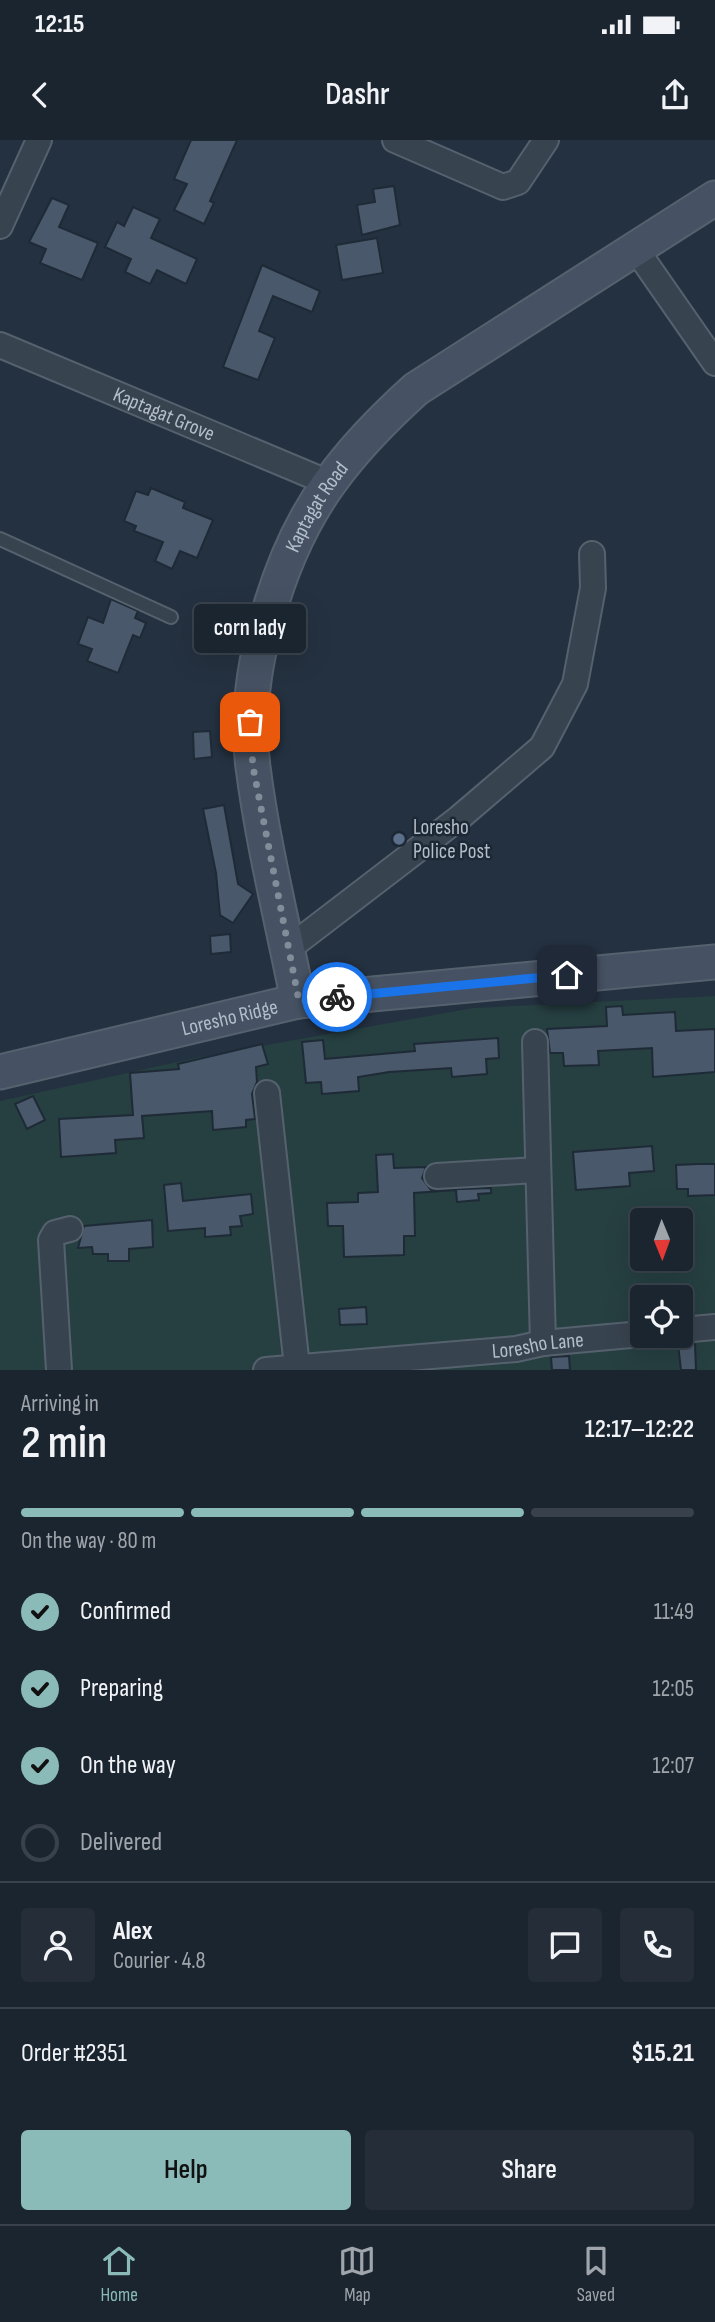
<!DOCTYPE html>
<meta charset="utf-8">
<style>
:root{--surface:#1b2530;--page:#242d38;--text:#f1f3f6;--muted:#a0a5ab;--line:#39424c;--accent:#8bbbb9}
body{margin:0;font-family:"Sofia Sans Condensed",sans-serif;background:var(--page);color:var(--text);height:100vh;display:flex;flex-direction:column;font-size:26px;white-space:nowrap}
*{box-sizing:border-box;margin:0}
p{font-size:23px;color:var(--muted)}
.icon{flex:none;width:38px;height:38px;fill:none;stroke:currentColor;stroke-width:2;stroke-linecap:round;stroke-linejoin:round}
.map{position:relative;height:1230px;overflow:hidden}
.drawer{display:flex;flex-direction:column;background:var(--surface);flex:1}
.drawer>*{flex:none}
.needle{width:46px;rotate:179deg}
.controls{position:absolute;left:630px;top:1068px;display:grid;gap:14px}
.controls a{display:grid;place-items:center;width:63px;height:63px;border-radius:7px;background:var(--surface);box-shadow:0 7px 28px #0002,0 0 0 2px var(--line);font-size:35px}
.pin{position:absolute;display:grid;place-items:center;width:60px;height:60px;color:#fff;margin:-30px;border-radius:14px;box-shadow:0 4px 10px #0006}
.courier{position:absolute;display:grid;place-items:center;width:70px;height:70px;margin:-35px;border:5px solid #1a73e8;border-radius:50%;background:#fff;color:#222;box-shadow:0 2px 9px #0007}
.bubble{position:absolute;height:49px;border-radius:7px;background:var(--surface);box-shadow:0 7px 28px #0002,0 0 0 2px var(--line);font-size:23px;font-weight:600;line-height:49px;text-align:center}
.summary em{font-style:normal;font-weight:600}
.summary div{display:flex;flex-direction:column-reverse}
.summary{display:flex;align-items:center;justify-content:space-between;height:119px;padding:0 21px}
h1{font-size:46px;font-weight:600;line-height:52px}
.bar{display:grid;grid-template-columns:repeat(4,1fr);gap:10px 7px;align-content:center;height:84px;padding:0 21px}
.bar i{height:9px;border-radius:5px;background:var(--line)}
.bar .active{background:var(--accent)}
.bar p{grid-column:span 4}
.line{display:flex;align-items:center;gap:18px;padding:0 21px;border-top:2px solid var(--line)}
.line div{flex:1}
.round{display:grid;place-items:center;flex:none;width:74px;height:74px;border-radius:7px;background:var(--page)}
ol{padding:0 21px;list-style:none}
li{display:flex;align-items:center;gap:21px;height:77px}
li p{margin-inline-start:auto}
li .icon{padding:7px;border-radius:50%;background:var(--accent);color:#111;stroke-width:4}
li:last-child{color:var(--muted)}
li i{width:38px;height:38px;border:4px solid var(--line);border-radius:50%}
.button{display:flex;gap:14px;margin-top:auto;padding:14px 21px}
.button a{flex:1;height:80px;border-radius:7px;background:var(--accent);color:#111;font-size:28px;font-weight:600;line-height:80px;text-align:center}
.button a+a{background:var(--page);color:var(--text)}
.status{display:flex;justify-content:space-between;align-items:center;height:49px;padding:0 35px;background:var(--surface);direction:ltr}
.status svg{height:19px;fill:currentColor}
header{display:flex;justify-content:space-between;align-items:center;height:91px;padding:0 21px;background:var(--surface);font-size:32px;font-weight:600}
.tab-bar{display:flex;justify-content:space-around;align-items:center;height:98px;border-top:2px solid var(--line);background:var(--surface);font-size:19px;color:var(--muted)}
.tab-bar a{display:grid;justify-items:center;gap:4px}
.tab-bar .active{color:var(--accent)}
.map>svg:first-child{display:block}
.green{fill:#263f41;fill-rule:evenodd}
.building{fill:#49586a;stroke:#1f2a37;stroke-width:2}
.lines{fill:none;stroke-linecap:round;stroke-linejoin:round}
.lane-casing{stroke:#56616e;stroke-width:16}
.street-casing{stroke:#56616e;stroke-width:28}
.secondary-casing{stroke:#56616e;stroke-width:37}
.lane{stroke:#384350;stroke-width:12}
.street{stroke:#384350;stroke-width:24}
.secondary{stroke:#465263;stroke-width:33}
.done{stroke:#828d9a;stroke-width:7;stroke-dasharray:0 12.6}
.route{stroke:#1a73e8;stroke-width:9}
.service-dot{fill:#5c6f8a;stroke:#1d2835;stroke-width:2.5}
.labels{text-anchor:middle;stroke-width:5;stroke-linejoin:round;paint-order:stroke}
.street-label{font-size:21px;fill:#b4becb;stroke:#1d2835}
.poi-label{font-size:21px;fill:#b4becb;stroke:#1d2835;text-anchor:start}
</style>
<div class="status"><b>12:15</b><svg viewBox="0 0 49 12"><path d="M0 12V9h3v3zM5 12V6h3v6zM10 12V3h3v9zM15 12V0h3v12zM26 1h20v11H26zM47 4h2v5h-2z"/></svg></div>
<header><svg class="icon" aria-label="back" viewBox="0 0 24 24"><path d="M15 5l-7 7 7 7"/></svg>Dashr<svg class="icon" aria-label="share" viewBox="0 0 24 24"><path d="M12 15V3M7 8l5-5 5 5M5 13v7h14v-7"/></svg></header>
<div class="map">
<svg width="715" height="1230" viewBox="0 0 715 1230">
<rect width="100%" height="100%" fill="#243140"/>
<!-- green -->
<path class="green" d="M 715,856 L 715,1230 L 0,1230 L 0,961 L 200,917 L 473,868 ZM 642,1080 L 681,1080 L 681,1118 L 642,1118 ZM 642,1157 L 681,1157 L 681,1195 L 642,1195 Z"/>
<!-- building -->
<g class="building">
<polygon points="191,0 237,0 210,61 214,63 204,84 174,70 187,44 174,39"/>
<polygon points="394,46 400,85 362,95 357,65 375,62 373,49"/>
<polygon points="52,58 69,65 59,87 98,103 82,140 40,123 46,109 29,102"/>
<polygon points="133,67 160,79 151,98 197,119 186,144 157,130 150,144 125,132 131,119 105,107 117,82 124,86"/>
<polygon points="377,98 383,133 342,140 336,105"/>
<polygon points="262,125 320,151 312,172 273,156 259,191 275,198 258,240 223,227"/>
<polygon points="151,348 185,362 183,368 213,380 197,418 180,411 172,429 155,421 163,402 134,391 136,386 124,381 136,351 148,355"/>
<polygon points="111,459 138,471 135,478 146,483 140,498 133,495 118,533 87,521 92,509 78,504 88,477 103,483"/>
<polygon points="210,591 212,617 194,619 193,592"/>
<polygon points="224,665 238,744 253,754 233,783 220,775 216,733 203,669"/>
<polygon points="230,794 231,812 211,814 210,796"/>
<polygon points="622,866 623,875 675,872 676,891 715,889 715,932 653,937 652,908 598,911 599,925 564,926 563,913 550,913 547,889 607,886 606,867"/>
<polygon points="498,898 499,918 486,919 487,934 452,937 451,928 389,932 358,937 359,951 322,954 321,942 306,943 302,902 323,900 325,919 415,911 414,904"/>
<polygon points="262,904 268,924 256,927 257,942 252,954 255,979 246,980 246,987 213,990 212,971 142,976 144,998 115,1000 116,1013 61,1017 59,979 133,975 130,933 179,929 178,924"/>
<polygon points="33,956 45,980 27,989 15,964"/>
<polygon points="652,1006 654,1031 629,1033 630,1046 576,1050 573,1012"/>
<polygon points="393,1014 394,1028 426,1027 422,1038 431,1050 491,1048 491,1053 478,1054 479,1060 457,1062 456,1050 414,1053 415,1096 404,1096 404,1115 344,1117 343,1086 328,1086 327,1063 358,1062 358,1053 378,1052 376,1015"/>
<polygon points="698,1024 715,1024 715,1055 688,1056 688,1049 677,1049 676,1025"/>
<polygon points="181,1043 183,1061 251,1054 253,1074 240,1076 242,1086 230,1087 231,1095 205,1097 205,1088 168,1091 164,1045"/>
<polygon points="152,1080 153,1107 129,1109 129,1121 108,1121 108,1114 93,1114 92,1107 78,1108 84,1086"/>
<polygon points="366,1167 367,1184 340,1185 339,1169"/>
<polygon points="678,1204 695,1204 696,1230 681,1230"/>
<polygon points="569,1216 570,1230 552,1230 551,1217"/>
</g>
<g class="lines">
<!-- lane casing -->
<g class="lane-casing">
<polyline id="lane" points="0,399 171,477"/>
</g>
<!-- street casing -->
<g class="street-casing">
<g id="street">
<polyline points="395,0 503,47 518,42 546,0"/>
<polyline points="0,86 39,0"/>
<polyline points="635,108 715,223"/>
<path id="s1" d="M 0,205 L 329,343"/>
<polyline points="288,809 459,678 542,607 575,544 593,448 592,414"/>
<polyline points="535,902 543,1203"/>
<polyline points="267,953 297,1227"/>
<polyline points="437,1036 537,1030"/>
<polyline points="681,1190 715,1187"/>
<polyline points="59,1230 51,1100 55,1093 70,1089"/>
<path id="s2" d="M 266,1230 L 516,1209 L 543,1203 L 642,1194"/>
</g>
</g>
<!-- secondary casing -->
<g class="secondary-casing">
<g id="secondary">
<path id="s3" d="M 298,861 C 283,784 263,706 253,627 C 241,537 277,415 330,342 C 355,307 385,277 416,249 L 715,58"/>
<path id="s4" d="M 0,932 L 298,861 L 715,822"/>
</g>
</g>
<!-- lane -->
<use href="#lane" class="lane"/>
<!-- street -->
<use href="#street" class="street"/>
<!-- secondary -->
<use href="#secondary" class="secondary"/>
</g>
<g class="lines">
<!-- done -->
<polyline class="done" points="250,582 253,627 299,861 337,857"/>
<!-- route -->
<polyline class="route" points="337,857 567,835"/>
</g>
<!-- markers -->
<circle class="service-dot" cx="399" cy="699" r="7"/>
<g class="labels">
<!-- street labels -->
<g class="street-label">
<text dy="7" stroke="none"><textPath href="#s1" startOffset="178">Kaptagat Grove</textPath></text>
<text dy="7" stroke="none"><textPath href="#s3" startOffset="511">Kaptagat Road</textPath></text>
<text dy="7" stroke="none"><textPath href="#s4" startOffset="236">Loresho Ridge</textPath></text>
<text dy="7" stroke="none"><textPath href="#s2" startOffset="273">Loresho Lane</textPath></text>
</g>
<!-- poi labels -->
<g class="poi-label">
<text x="413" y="694">Loresho<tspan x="413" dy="24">Police Post</tspan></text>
</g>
</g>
</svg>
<div class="controls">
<a><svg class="needle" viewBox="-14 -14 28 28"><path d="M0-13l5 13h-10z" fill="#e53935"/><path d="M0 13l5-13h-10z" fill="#a0a5ab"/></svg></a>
<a><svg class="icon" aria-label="locate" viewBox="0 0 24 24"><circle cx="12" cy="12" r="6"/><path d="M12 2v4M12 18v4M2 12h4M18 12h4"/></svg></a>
</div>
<div class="pin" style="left:250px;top:582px;background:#ea580c"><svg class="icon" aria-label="bag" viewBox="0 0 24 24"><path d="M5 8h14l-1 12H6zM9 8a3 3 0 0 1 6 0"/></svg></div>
<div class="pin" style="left:567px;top:835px;background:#1f2937"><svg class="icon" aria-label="home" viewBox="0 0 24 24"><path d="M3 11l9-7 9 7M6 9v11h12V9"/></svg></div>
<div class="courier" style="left:337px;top:857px"><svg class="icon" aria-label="bike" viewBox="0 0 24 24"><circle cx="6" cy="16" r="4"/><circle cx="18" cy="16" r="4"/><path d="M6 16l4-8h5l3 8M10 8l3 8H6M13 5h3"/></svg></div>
<div class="bubble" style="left:194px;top:464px;width:112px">corn lady</div>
</div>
<section class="drawer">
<div class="summary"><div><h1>2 min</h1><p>Arriving in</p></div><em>12:17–12:22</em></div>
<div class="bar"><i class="active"></i><i class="active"></i><i class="active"></i><i></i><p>On the way · 80 m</p></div>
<ol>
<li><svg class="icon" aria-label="check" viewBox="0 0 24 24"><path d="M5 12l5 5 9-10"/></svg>Confirmed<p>11:49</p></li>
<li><svg class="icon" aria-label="check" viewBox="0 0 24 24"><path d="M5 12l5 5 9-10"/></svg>Preparing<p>12:05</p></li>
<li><svg class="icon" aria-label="check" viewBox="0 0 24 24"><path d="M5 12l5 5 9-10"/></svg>On the way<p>12:07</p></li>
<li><i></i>Delivered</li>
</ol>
<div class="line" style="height:126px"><a class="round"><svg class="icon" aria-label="person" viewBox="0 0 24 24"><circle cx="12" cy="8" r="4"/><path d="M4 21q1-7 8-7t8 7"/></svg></a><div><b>Alex</b><p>Courier · 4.8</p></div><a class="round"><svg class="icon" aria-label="chat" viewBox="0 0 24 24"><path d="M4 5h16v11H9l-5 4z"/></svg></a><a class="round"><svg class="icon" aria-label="phone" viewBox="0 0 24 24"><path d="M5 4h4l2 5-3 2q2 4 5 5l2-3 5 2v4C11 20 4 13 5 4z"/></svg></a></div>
<div class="line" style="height:91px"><div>Order #2351</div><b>$15.21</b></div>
<div class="button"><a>Help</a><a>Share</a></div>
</section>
<nav class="tab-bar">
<a class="active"><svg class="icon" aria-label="home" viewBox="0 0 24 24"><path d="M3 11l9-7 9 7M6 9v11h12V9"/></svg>Home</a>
<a><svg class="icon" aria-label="map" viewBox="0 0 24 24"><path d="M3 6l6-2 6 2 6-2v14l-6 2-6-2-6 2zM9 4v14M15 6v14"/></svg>Map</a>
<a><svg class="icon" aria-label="saved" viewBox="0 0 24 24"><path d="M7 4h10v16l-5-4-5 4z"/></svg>Saved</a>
</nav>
